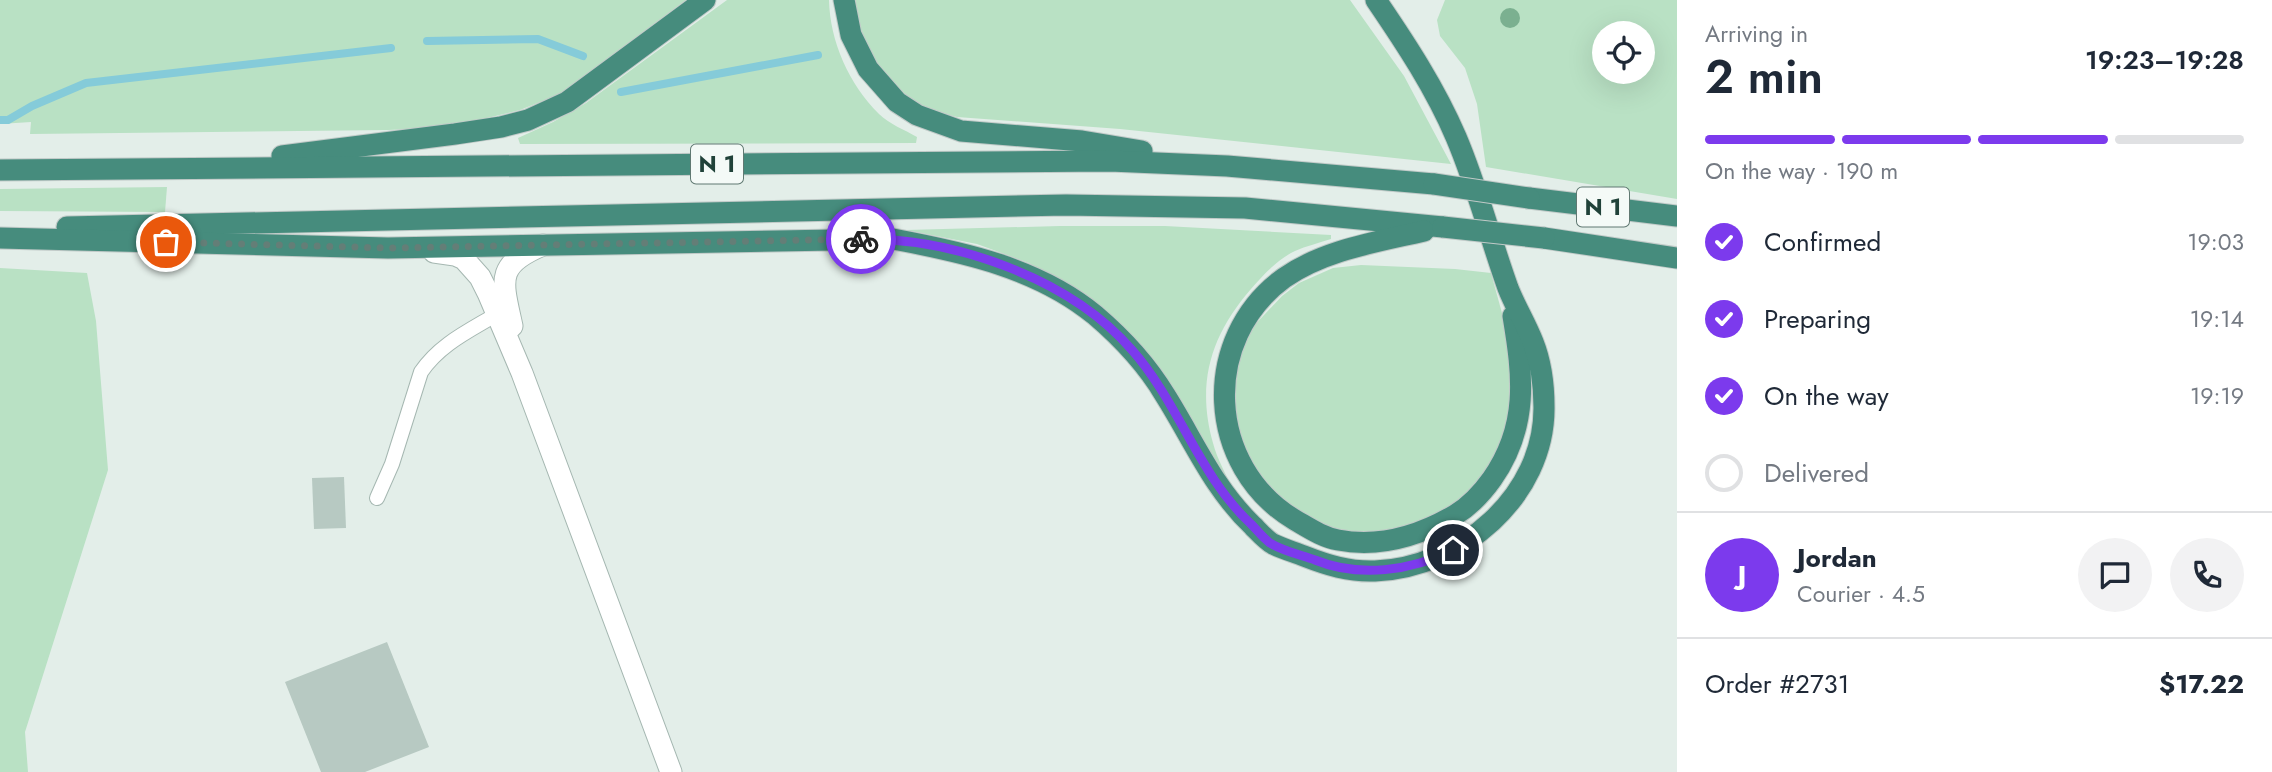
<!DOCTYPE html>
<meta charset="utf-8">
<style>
:root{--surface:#fff;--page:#f2f2f3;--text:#1f2937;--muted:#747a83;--line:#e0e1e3;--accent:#7c3aed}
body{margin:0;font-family:Jost,sans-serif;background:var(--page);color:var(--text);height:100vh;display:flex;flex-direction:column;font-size:26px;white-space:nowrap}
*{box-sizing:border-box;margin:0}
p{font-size:23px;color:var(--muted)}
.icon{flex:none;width:38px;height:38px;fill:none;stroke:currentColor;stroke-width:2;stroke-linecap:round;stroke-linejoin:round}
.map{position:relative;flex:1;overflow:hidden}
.details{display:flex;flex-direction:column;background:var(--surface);width:595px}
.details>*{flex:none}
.fabs{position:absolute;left:1592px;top:21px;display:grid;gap:14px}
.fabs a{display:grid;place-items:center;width:63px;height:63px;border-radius:50%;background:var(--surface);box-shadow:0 7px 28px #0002;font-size:35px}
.pin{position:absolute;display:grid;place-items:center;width:60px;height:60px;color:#fff;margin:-30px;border:4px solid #fff;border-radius:50%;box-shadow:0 2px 7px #0007}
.courier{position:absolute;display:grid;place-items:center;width:70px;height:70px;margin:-35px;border:5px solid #7c3aed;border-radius:50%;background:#fff;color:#222;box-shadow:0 2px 9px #0007}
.overview em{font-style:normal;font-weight:600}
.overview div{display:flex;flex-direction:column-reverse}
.overview{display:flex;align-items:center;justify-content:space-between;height:119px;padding:0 28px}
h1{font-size:46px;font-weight:600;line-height:52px}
.bar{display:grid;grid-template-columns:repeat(4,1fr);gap:10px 7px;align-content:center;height:84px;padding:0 28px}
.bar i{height:9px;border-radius:5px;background:var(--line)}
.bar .current{background:var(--accent)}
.bar p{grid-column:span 4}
.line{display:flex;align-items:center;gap:18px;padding:0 28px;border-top:2px solid var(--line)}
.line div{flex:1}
.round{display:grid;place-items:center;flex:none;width:74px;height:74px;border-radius:37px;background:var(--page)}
ol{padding:0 28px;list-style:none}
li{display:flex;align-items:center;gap:21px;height:77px}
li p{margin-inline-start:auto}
li .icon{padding:7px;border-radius:50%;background:var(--accent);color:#fff;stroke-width:4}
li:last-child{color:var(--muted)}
li i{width:38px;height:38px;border:4px solid var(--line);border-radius:50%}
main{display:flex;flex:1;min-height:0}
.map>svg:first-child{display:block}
.green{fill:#b9e1c4;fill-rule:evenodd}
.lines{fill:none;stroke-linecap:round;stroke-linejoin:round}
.stream{stroke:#85cbd9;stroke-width:8}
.building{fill:#b7c9c2}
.service-casing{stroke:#a5b7b1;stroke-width:16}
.minor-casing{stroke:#a5b7b1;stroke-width:23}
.trunk-casing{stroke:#c1cac8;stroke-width:23}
.service{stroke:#fff;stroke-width:14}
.minor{stroke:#fff;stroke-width:21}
.trunk{stroke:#468c7d;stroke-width:21}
.trunk-bridge-casing{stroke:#c1cac8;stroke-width:23;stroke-linecap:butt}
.trunk-bridge{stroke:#468c7d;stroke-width:21}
.tree{fill:#7bb090}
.done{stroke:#647e77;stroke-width:7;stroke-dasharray:0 12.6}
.route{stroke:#7c3aed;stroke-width:9}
.labels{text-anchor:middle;stroke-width:5;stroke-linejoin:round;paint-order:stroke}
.shield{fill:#f4faf7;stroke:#607972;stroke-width:2}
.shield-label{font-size:23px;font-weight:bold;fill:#204239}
</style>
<main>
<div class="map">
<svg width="1677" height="772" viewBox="0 0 1677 772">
<rect width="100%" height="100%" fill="#e3eee9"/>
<!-- green -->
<g class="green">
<polygon points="0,0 686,0 560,94 520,110 483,119 431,128 388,130 30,134 31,122 0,124"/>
<path d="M 727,0 L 829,0 C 830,42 849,84 879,114 C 889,124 905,130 917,137 L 916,143 L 520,144 L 518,138 L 553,122 L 586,103 Z"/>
<polygon points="855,0 1350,0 1404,76 1451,164 1120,129 957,117 926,109 899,96 879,72 861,37"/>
<path d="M 1445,0 L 1677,0 L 1677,199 L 1486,167 L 1477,104 L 1465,68 L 1440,36 L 1437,20 ZM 1605,33 L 1643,33 L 1643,72 L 1605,72 Z"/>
<polygon points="167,187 165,212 0,211 0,189"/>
<path d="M 1060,226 L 1165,226 L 1331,235 L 1331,239 C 1319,243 1306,246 1295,251 C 1278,259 1263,275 1251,289 C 1211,335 1196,383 1213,443 C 1217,459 1227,476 1234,492 L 1082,295 L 1029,263 L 977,244 L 906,230 Z"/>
<polygon points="1361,265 1455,269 1491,273 1508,335 1513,367 1507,439 1471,495 1409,531 1347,537 1273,498 1235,434 1233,379 1248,332 1282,296 1299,283 1333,268"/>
<polygon points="0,268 87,273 96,321 108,470 25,732 28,772 0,772"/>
</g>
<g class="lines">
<!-- stream -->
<g class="stream">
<polyline points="427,41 538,39 583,56"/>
<polyline points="621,92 818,55"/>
<polyline points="0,120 8,120 32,106 86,83 391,48"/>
</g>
</g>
<!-- building -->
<g class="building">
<polygon points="344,477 346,528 314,529 312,478"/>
<polygon points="387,642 429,747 365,772 321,772 285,682"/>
</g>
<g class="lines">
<!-- service casing -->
<g class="service-casing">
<path id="service" d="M 377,498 L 392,464 L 421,372 C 440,344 469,331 497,314"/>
</g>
<!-- minor casing -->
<g class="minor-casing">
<g id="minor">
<polyline points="434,252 455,255 464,259 480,277 488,293 522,373 671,772"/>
<path d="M 512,326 C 502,280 495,265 543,245"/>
</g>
</g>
<!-- trunk casing -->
<g class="trunk-casing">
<g id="trunk">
<polyline points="844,0 851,35 868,69 897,102 917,115 961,131 1082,141 1142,151"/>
<polyline points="282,156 455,134 501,127 528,120 567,102 705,0"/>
<polyline points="0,170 1110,161 1227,166 1434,184"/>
<polyline points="1529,198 1677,216"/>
<polyline points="67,227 1066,205 1245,208 1443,227"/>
<path d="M 1424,231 C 1377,242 1324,250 1284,278 C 1200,339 1206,467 1295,520 C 1309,528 1322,537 1338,540 C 1380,548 1419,536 1455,515 C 1470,506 1482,493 1492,479 C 1529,426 1523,376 1513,316"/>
<path d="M 0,238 L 388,248 L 893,239 C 963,252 1038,268 1095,315 C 1122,338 1147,365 1165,395 C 1194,441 1213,488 1253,526 C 1259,532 1266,540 1273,544 C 1283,549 1294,552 1304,556 C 1327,565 1349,572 1375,571 C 1460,568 1545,496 1544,407 C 1544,386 1541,362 1533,342 C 1526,324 1515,306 1508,288 C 1490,238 1477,186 1456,137 C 1435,88 1406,44 1376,0"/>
<polyline points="1544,238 1677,258"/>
</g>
</g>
<!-- service -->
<use href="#service" class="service"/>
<!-- minor -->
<use href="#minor" class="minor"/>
<!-- trunk -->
<use href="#trunk" class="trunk"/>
<!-- trunk-bridge casing -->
<g class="trunk-bridge-casing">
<g id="trunk-bridge">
<polyline points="1434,184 1529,198"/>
<polyline points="1443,227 1544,238"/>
</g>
</g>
<!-- trunk-bridge -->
<use href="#trunk-bridge" class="trunk-bridge"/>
</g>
<!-- trees -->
<circle class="tree" cx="1510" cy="18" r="10"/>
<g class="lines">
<!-- done -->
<polyline class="done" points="166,242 388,248 861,239"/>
<!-- route -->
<path class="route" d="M 861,239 C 954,238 1070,278 1132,350 C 1179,403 1199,476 1251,524 C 1257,530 1263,538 1270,543 C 1283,551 1301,555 1315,560 C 1359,578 1411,571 1453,550"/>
</g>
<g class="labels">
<!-- shield labels -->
<g class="shield">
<rect x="691" y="144.5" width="52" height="39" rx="5"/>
<rect x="1577" y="187.5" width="52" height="39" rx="5"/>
</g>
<g class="shield-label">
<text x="717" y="172">N 1</text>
<text x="1603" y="215">N 1</text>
</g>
</g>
</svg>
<div class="fabs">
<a><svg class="icon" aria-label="locate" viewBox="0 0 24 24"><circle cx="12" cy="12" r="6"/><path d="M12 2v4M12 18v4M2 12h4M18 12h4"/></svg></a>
</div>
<div class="pin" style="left:166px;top:242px;background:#ea580c"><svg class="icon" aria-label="bag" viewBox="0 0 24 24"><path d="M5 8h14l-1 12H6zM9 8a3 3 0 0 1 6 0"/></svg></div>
<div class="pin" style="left:1453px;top:550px;background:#1f2937"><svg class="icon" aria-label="home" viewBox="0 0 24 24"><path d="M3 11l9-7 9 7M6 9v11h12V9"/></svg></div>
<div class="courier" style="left:861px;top:239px"><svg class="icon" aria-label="bike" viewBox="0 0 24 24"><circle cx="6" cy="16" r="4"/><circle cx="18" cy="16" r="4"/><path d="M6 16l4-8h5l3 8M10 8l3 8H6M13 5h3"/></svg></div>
</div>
<section class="details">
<div class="overview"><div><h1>2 min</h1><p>Arriving in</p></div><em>19:23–19:28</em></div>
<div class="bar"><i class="current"></i><i class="current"></i><i class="current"></i><i></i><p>On the way · 190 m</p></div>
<ol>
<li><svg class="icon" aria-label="check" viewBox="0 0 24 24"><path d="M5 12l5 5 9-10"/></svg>Confirmed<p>19:03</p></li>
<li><svg class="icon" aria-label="check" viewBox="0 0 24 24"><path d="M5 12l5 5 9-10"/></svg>Preparing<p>19:14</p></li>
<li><svg class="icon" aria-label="check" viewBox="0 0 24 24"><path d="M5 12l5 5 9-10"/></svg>On the way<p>19:19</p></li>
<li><i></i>Delivered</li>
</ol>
<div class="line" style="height:126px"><b class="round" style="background:var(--accent);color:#fff">J</b><div><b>Jordan</b><p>Courier · 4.5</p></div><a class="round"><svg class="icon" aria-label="chat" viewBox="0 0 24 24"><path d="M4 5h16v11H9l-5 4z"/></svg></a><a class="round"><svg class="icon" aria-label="phone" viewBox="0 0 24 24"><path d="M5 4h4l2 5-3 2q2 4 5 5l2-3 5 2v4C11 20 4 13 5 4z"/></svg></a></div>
<div class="line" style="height:91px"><div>Order #2731</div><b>$17.22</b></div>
</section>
</main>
